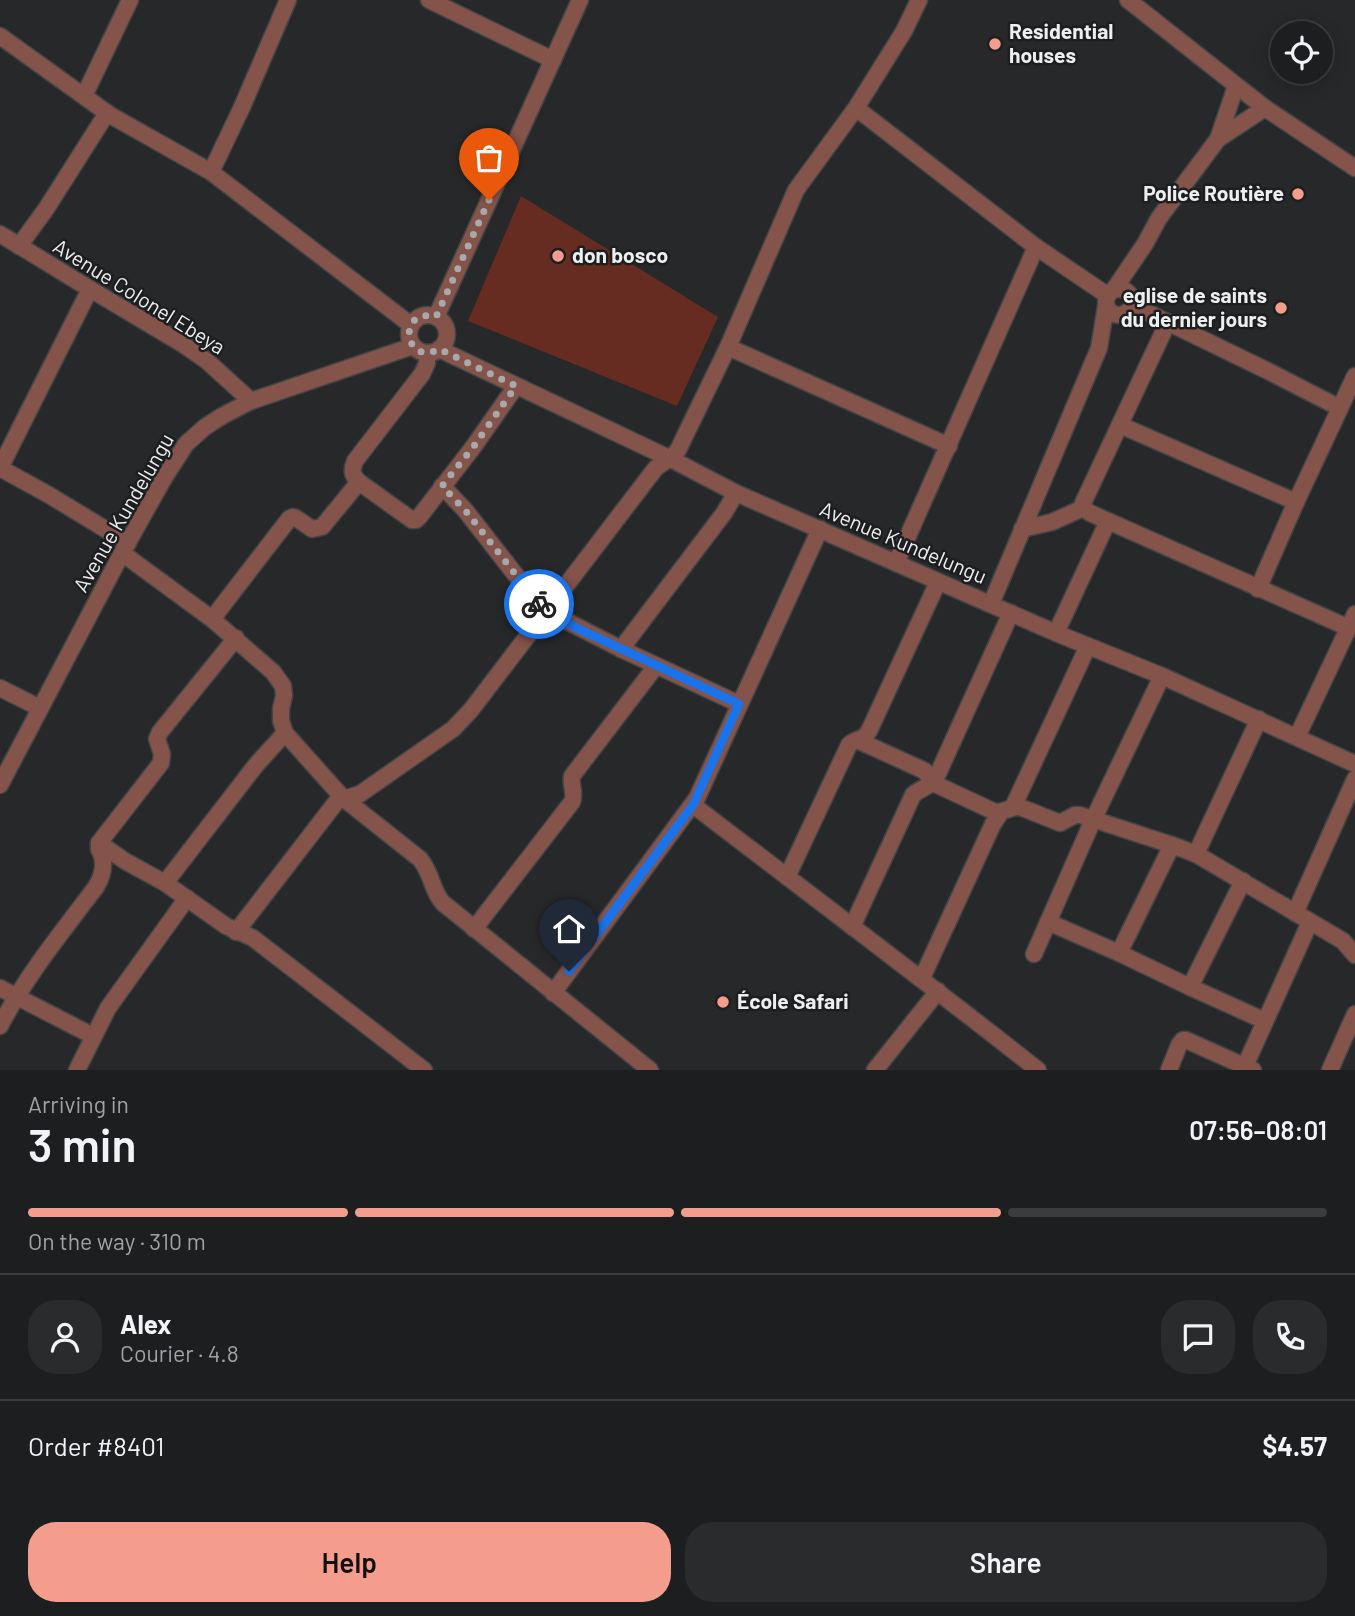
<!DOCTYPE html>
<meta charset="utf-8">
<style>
:root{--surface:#1c1e20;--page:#292b2d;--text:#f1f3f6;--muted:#a0a2a5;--line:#3a3c3e;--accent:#f49d8c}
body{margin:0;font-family:Barlow,sans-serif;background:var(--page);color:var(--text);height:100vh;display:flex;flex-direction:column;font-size:26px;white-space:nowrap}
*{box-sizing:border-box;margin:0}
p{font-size:23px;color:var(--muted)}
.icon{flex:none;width:38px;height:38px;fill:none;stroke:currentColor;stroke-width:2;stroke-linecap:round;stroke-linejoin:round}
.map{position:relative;height:1070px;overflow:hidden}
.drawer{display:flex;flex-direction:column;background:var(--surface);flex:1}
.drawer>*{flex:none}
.fabs{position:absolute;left:1270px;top:21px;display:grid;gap:14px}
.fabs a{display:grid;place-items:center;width:63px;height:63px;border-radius:50%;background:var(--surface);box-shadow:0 4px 18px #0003,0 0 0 2px var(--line);font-size:35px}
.pin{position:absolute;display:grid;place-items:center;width:60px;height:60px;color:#fff;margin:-72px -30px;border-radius:50% 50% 50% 0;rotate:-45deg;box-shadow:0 0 7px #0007}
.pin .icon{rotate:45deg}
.courier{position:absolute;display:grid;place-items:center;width:70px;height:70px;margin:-35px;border:5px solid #1a73e8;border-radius:50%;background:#fff;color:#222;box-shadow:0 2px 9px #0007}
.overview em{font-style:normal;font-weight:600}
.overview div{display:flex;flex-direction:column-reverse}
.overview{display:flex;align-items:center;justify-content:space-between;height:119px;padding:0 28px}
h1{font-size:46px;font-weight:600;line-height:52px}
.bar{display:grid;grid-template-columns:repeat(4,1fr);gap:10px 7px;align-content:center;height:84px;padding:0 28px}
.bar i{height:9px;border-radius:5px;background:var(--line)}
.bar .on{background:var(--accent)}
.bar p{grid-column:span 4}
.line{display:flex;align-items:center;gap:18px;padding:0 28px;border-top:2px solid var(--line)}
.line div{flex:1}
.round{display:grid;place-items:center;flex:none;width:74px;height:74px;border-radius:28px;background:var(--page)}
.button{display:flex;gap:14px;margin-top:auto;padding:14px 28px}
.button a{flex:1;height:80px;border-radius:28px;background:var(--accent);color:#111;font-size:28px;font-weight:600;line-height:80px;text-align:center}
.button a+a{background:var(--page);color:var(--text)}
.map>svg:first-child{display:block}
.green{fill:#662c22}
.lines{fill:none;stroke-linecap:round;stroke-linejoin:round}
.minor-casing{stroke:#424446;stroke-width:19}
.minor{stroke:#84534a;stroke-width:16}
.done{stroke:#a7a9ab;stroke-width:7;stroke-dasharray:0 12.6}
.route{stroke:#1a73e8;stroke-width:9}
.poi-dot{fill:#f49d8c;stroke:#1d1e20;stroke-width:2.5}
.labels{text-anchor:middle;stroke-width:5;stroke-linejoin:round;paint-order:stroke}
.poi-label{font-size:21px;font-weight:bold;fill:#edeef0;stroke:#1d1e20;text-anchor:start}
.street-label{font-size:21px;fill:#edeef0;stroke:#1d1e20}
</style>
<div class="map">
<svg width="1355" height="1070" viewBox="0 0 1355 1070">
<rect width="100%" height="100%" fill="#26282a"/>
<!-- green -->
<polygon class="green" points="521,196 718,317 677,406 468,321"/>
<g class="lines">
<!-- minor casing -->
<g class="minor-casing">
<g id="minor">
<polyline points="429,0 553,60"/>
<polyline points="1128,0 1265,108 1355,168"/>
<polyline points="0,36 110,115 211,172 411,325"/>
<polyline points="84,96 130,0"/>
<polyline points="856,108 1036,247 1107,295"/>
<polyline points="1218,139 1265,108"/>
<polyline points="211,172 242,107 288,0"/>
<polyline points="0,234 90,289 181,343 207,361 251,401"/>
<polyline points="19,246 46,209 107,113"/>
<polyline points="1115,288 1145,244 1159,218 1218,139 1236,86"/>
<circle cx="1119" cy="302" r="13"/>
<polyline points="90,289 0,468 49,495 128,543"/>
<polyline points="1132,305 1268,371 1340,408"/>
<circle cx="428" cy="334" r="19"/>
<polyline points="436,317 580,0"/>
<polyline points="728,347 949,446"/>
<polyline points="439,349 671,459 736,493 1056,633 1162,676 1355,764"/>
<path d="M 427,353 L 427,363 L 422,374 L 355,461 C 351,471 352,475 359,482 L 412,520 L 416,520 L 420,516 L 474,446 L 516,386"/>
<polyline points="1120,425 1296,502"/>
<polyline points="442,486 465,510 529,592 547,611 621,649 739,704"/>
<polyline points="1083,508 1090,513 1349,628"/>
<polyline points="1083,508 1083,503 1168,322"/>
<polyline points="1022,529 1052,522 1083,508"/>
<path d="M 122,553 L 212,619 L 273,672 L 283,686 L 284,696 L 281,708 L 281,721 L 285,733 L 343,798 L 420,859 C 433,875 431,890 443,903 L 650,1070"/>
<polyline points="896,563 1036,247"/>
<polyline points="1258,589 1296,502 1355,376"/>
<polyline points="991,604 1099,348 1106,306"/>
<polyline points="212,619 289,519 293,517 296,518 312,529 322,527 359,482"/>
<polyline points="1056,633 1108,521"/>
<polyline points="621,649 724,513 736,493"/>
<polyline points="0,688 40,708"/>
<polyline points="1297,737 1355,614"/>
<path d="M 857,740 L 925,771 L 933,783 L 995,812 C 1004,813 1011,806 1020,807 L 1060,823 L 1075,815 L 1080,815 L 1172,845 L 1196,854 L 1343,941 L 1355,955"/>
<polyline points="0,785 122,553 164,478 186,444 205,427 222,416 251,401 413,346"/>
<path d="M 693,805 C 808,893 924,980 1038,1070"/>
<polyline points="1013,807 1088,646"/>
<polyline points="99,843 125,861 165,883 226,926 253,938 424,1070"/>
<polyline points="1172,845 1119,953 1190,987"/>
<polyline points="1196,854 1259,719"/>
<path d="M 787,877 L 849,745 C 855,738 863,742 869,731 L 938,582"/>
<polyline points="1243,881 1190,987 1265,1021"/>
<polyline points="165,883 256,765 285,733"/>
<polyline points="1295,913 1355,779"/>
<polyline points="1048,922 1119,953"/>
<path d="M 852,927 L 913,795 C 920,788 931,787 936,778 L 1011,613"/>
<path d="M 474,929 L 572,802 C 576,794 570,784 572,776 L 656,666"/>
<path d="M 236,932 L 337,801 L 360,794 L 453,729 L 471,710 L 655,469 C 663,461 671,460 678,450 L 728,347 L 796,190 L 856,108 L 904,31 L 919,0"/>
<polyline points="1034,954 1093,820 1162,676"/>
<polyline points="922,978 993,824 1001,812"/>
<polyline points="0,988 93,1036"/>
<polyline points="553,993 697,798 820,529"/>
<path d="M 0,1026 C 26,976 62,932 96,887 C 102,877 105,867 102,856 C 98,845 99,855 99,843 L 161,763 L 162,754 L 157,739 L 160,732 L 236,638"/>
<polyline points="1245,1066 1310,922"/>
<polyline points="77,1070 108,1008 187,898"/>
<polyline points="875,1070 938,991"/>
<polyline points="1169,1070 1179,1045 1183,1040 1186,1040 1253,1070"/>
<polyline points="1330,1070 1355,1014"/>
</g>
</g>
<!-- minor -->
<use href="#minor" class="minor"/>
</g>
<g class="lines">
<!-- done -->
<path class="done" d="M 489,200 L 436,317 C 396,306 404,368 439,349 L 516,386 L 474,446 L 442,486 L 465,510 L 539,604"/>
<!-- route -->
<polyline class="route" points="539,604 547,611 577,628 739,704 693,805 569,971"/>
</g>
<!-- markers -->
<g class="poi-dot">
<circle cx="995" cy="44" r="7"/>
<circle cx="1298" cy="194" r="7"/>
<circle cx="558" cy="256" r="7"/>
<circle cx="1281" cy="308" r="7"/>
<circle cx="723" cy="1002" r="7"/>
</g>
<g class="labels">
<!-- poi labels -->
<g class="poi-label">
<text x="1009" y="39">Residential<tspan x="1009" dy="24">houses</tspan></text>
<text x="1284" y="201" text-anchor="end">Police Routière</text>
<text x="572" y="263">don bosco</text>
<text x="1267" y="303" text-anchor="end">eglise de saints<tspan x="1267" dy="24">du dernier jours</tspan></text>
<text x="737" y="1009">École Safari</text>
</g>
<!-- street labels -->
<g class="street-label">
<text transform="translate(139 297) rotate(32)" y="7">Avenue Colonel Ebeya</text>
<text transform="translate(124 513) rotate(-60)" y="7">Avenue Kundelungu</text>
<text transform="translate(903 543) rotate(23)" y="7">Avenue Kundelungu</text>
</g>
</g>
</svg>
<div class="fabs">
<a><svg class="icon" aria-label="locate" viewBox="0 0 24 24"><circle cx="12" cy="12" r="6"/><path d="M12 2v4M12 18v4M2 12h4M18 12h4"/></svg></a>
</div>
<div class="pin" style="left:489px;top:200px;background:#ea580c"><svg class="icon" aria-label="bag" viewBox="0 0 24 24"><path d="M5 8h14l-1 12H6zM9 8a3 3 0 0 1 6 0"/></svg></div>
<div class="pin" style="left:569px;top:971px;background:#1f2937"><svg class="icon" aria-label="home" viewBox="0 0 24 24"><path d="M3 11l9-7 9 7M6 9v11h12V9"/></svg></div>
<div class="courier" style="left:539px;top:604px"><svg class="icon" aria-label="bike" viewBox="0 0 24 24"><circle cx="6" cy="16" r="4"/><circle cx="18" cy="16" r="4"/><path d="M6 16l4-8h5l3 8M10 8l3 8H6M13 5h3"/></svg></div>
</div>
<section class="drawer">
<div class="overview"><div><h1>3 min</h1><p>Arriving in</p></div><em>07:56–08:01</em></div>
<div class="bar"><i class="on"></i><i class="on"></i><i class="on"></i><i></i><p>On the way · 310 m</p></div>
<div class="line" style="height:126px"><a class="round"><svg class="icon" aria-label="person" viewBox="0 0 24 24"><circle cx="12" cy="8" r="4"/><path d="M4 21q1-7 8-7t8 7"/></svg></a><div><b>Alex</b><p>Courier · 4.8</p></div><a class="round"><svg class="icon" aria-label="chat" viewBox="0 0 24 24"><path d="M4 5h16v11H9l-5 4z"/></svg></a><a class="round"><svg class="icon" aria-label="phone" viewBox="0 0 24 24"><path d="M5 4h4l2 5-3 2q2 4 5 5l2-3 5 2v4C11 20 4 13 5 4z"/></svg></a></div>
<div class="line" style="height:91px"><div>Order #8401</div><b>$4.57</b></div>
<div class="button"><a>Help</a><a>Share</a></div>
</section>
